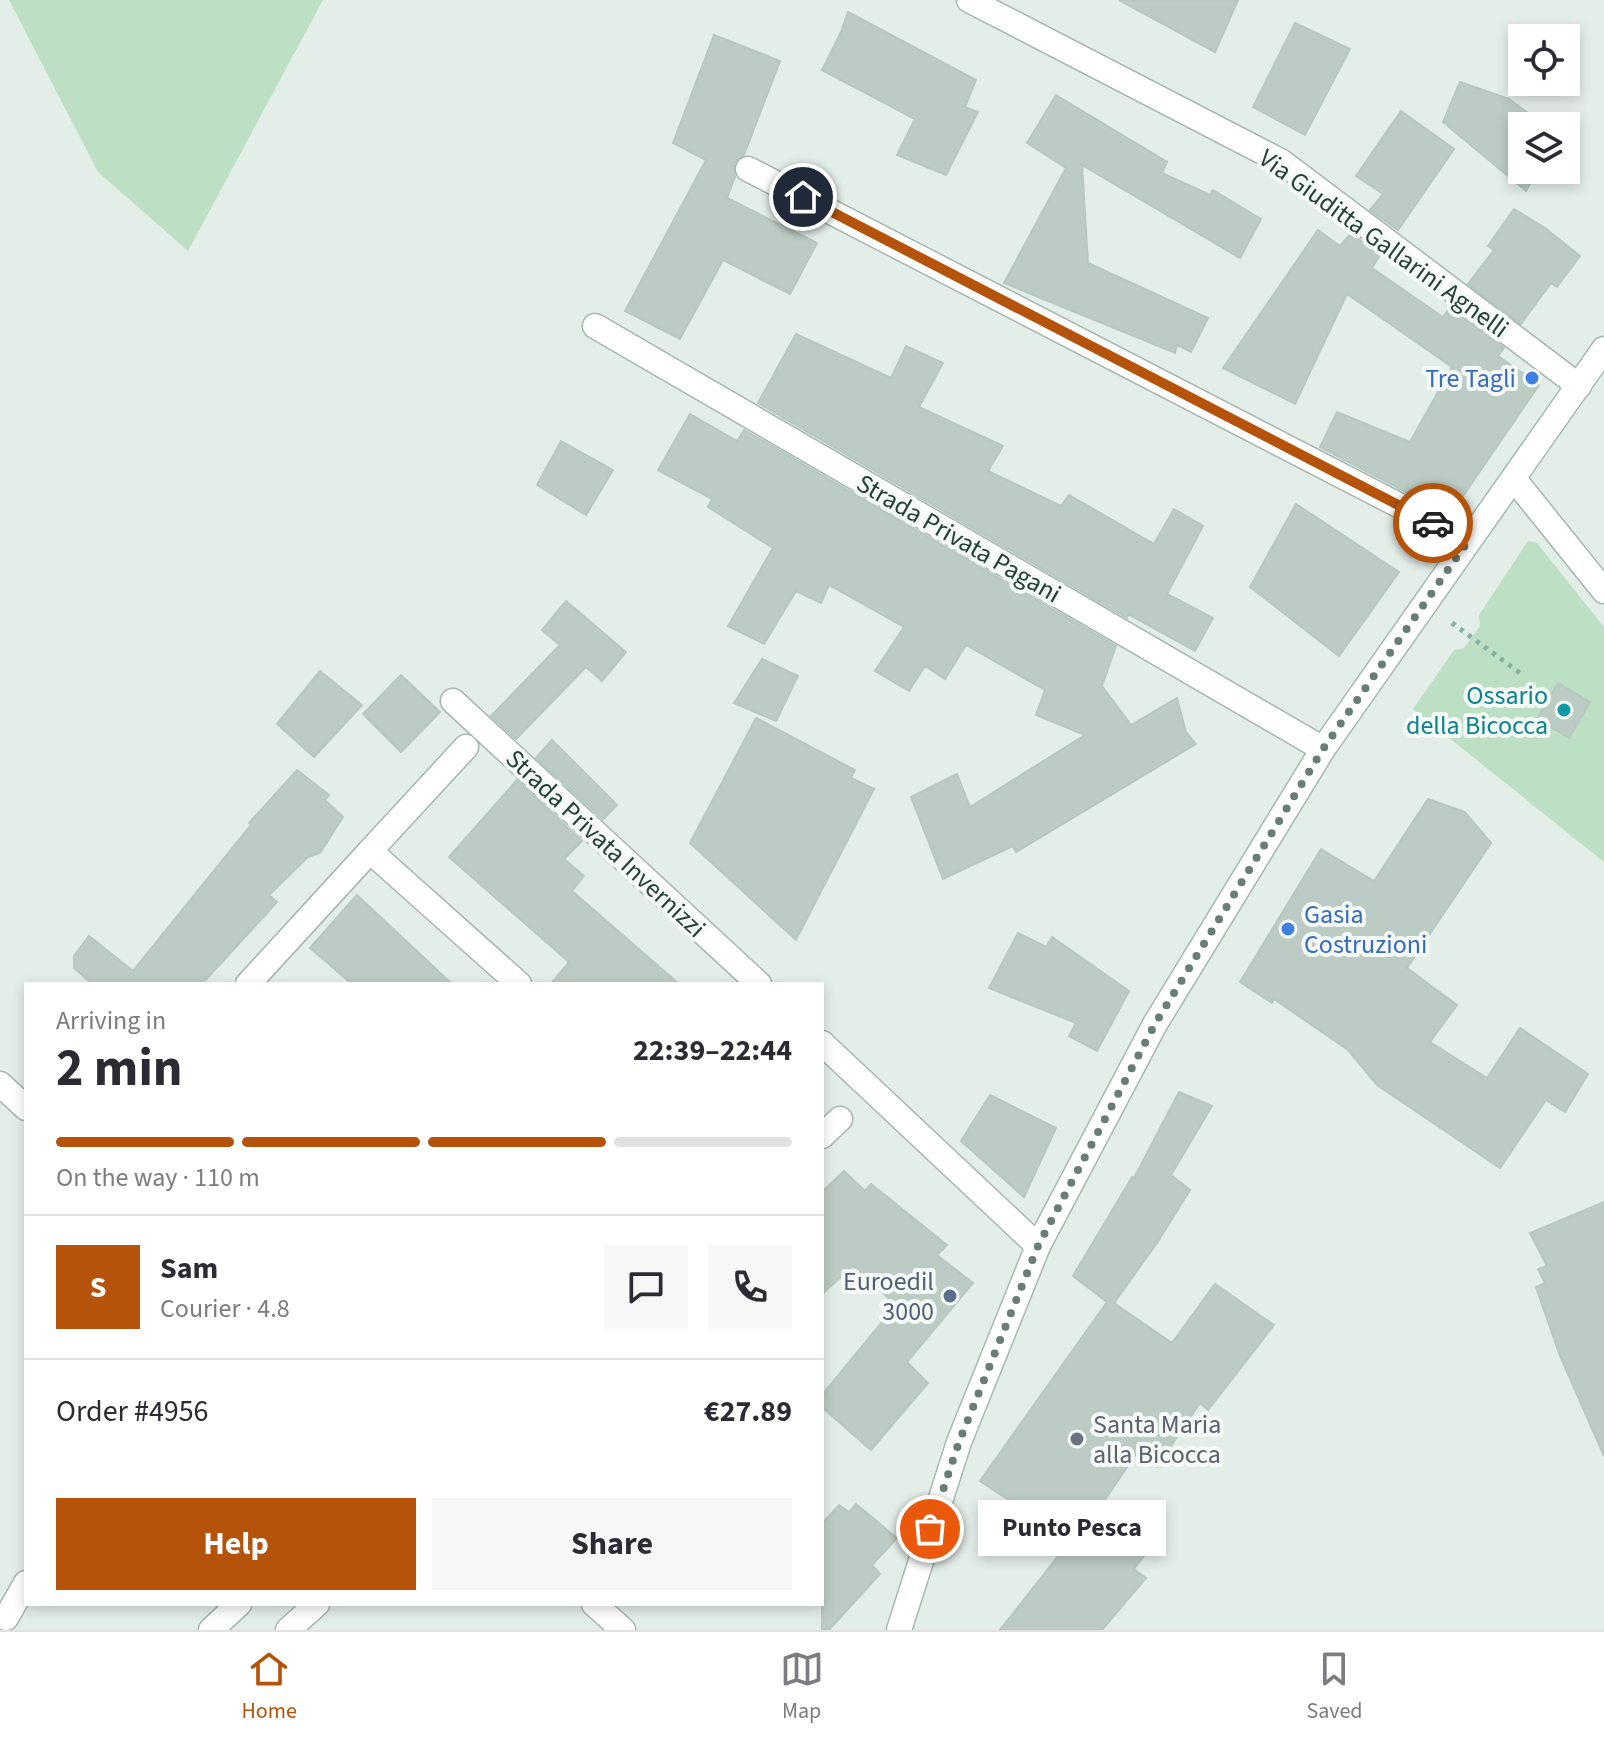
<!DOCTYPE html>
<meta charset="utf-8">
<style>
:root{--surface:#fff;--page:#f7f7f7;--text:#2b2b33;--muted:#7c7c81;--line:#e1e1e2;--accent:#b45309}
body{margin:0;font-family:"Source Sans 3",sans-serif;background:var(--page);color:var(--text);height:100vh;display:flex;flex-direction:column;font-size:30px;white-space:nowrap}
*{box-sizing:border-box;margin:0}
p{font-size:26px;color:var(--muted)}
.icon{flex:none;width:44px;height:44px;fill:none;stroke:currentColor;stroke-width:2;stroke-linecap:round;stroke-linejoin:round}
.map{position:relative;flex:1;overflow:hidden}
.details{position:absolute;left:24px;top:982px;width:800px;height:624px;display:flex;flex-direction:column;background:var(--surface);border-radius:0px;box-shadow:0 4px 12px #0003}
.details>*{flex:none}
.buttons{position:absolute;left:1508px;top:24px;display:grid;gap:16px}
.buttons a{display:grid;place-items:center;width:72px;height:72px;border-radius:0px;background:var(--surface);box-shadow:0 4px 12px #0003;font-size:40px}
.pin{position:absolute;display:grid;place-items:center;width:68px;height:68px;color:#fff;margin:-34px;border:4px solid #fff;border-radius:50%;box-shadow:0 2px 8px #0007}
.courier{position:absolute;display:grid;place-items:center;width:80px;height:80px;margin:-40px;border:6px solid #b45309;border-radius:50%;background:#fff;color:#222;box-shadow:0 2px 10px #0007}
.bubble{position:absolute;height:56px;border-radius:0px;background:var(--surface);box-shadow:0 4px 12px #0003;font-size:26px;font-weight:700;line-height:56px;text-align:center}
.headline em{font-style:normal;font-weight:700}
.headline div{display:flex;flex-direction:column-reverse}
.headline{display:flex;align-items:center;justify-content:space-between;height:136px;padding:0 32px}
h1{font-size:52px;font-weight:700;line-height:60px}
.bar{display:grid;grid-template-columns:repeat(4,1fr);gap:12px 8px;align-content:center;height:96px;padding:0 32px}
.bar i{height:10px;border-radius:6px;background:var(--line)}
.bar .current{background:var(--accent)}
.bar p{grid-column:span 4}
.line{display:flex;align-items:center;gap:20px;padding:0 32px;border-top:2px solid var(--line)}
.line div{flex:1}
.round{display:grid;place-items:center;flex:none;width:84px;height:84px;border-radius:0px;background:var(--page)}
.cta{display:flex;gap:16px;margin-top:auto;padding:16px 32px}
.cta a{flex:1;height:92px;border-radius:0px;background:var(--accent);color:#fff;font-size:32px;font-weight:700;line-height:92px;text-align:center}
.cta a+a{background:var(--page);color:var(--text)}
.menu{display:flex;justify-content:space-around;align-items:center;height:112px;border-top:2px solid var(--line);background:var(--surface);font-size:22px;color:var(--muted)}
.menu a{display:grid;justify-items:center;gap:4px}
.menu .current{color:var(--accent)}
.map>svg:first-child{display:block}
.green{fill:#bddfc3}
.building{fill:#bcccc4;stroke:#b6c8bf;stroke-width:2}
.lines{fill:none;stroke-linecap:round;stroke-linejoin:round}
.minor-casing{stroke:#a6b6b0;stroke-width:27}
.secondary-casing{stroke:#a2bab0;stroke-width:27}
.path{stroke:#84b2a0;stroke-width:5;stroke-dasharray:4 6;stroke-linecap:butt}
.minor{stroke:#fff;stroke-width:24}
.secondary{stroke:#fff;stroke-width:24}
.done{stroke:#677d75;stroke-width:8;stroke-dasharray:0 14.4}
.route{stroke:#b45309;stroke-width:10}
.shop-dot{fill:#3f7fe0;stroke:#f5faf7;stroke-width:3}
.culture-dot{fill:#0f9aa8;stroke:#f5faf7;stroke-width:3}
.service-dot{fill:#5c6f8a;stroke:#f5faf7;stroke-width:3}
.worship-dot{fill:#6b7280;stroke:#f5faf7;stroke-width:3}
.labels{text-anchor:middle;stroke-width:8;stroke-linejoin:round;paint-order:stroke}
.street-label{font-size:26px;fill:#234036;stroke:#f5faf7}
.shop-label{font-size:26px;fill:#366cbe;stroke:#f5faf7;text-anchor:end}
.culture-label{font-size:26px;fill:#0d838f;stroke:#f5faf7;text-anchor:end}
.service-label{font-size:26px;fill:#4e5e75;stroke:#f5faf7;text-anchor:end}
.worship-label{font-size:26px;fill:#5b616d;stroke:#f5faf7;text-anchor:start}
</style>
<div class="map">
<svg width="1604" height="1630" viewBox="0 0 1604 1630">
<rect width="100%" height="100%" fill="#e4eee9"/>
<!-- green -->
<g class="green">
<polygon points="9,0 323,0 188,251 98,172"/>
<polygon points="1528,541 1537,543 1604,627 1604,862 1413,709 1454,650 1464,648 1480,626 1479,615"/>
</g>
<!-- building -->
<g class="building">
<polygon points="1119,0 1238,0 1215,52"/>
<polygon points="848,12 976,80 965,107 978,112 946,175 897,155 915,119 822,70 841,32"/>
<polygon points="1295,23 1350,49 1305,135 1253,107"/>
<polygon points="714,35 780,61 744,155 734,163 735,177 727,198 817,243 790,294 723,260 680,339 625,311 706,160 673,143"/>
<polygon points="1460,82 1509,99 1546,126 1522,126 1522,170 1538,170 1526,191 1443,122"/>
<polygon points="1056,95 1167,162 1162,173 1210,195 1213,190 1261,219 1240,258 1082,165 1088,263 1208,318 1191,352 1177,345 1175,353 1004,283 1066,168 1027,143"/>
<polygon points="1401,111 1454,149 1398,230 1370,210 1383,194 1356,176"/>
<polygon points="1514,209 1545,228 1580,256 1557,287 1551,283 1521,324 1468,284 1494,250 1488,246"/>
<polygon points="1318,230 1340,246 1351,233 1380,255 1372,268 1443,317 1450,307 1504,348 1498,356 1539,385 1450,515 1320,447 1337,412 1410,442 1452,367 1347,294 1295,404 1223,368"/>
<polygon points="796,334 891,378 906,346 943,363 919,407 1003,446 988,471 1061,506 1069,495 1154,544 1174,509 1203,526 1167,594 1213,618 1195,651 1128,614 1127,618 758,403"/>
<polygon points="690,414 737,441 744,430 1116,646 1102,686 1131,725 1177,698 1186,732 1196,744 1016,852 1013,846 943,879 911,797 957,774 970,807 1085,735 1036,715 1045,690 966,645 945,679 925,666 909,691 875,671 904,627 829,585 821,603 796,591 764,644 728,626 773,548 708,507 712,499 658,470"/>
<polygon points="561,441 613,470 586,515 537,485"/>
<polygon points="1296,504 1399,572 1339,656 1250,587"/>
<polygon points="566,601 626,652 602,681 586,667 516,739 491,716 560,645 542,630"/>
<polygon points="762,659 798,676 776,721 734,703"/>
<polygon points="320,671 362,705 314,757 277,724"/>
<polygon points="401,675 440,712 401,752 363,714"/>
<polygon points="1558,683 1590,702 1569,738 1537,719"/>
<polygon points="756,718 855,770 851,778 874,789 796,940 690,843"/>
<polygon points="552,740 617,805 603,819 536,758"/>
<polygon points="297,770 329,795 325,800 343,817 320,853 308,857 269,895 277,902 202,984 92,984 74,968 74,956 89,936 133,971 251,825 249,823"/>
<polygon points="517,780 582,841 564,859 584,876 572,891 679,984 551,984 569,962 449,857"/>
<polygon points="1428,799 1465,812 1491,843 1407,968 1457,1005 1430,1042 1487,1078 1520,1028 1588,1074 1565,1112 1546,1100 1500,1168 1377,1085 1348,1050 1274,999 1272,1003 1240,982 1321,849 1374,881"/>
<polygon points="357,895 452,984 352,984 310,948"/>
<polygon points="1018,933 1046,947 1052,937 1129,991 1097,1051 1069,1036 1076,1023 989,988"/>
<polygon points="1179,1092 1212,1106 1171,1175 1190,1190 1159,1240 1114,1303 1172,1343 1215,1284 1274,1325 1208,1410 1200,1403 1157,1467 1136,1454 1100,1507 1151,1547 1134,1569 1146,1578 1102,1630 1000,1630 1070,1541 980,1481 1107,1302 1073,1276 1132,1177 1134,1178"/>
<polygon points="990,1095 1056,1128 1024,1197 961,1141"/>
<polygon points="844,1171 865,1191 871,1184 947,1245 937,1255 973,1283 907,1362 928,1383 871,1450 822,1407 822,1395 896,1305 853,1266 822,1294 822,1192"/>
<polygon points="1604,1202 1604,1456 1560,1356 1536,1287 1545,1283 1538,1269 1547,1266 1530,1233"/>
<polygon points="856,1504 897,1538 872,1565 880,1574 829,1630 822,1630 822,1524 839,1505 849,1512"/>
</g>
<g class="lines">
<!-- minor casing -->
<g class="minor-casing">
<g id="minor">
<polyline points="969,0 1282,162 1579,386"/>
<polyline points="748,169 1468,541"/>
<polyline points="595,326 1323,749"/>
<polyline points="1514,479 1604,591"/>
<polyline points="453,701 759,984"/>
<polyline points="370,851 466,747"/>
<polyline points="248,984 370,851 519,984"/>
<polyline points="822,1043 1038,1246"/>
<polyline points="0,1084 26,1108"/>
<polyline points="822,1136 840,1119"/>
<polyline points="594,1604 623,1630"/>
<polyline points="6,1618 26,1583"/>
<polyline points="211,1630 239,1604"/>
<polyline points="288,1630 317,1604"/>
</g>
</g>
<!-- secondary casing -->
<g class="secondary-casing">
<polyline id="secondary" points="899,1630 959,1442 1038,1246 1155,1024 1323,749 1604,349"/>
</g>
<!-- path -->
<polyline class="path" points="1452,623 1520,673"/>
<!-- minor -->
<use href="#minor" class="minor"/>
<!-- secondary -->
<use href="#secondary" class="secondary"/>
</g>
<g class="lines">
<!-- done -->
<polyline class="done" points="930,1529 959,1442 1038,1246 1155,1024 1323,749 1468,541 1433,523"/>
<!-- route -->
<polyline class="route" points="803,197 1433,523"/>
</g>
<!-- markers -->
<g class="shop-dot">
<circle cx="1532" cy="378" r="8"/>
<circle cx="1288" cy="929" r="8"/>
</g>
<circle class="culture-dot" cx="1564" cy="710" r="8"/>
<circle class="service-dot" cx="950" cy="1296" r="8"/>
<circle class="worship-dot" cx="1077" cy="1439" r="8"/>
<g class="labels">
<!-- street labels -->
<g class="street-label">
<text transform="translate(1384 243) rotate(36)" y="9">Via Giuditta Gallarini Agnelli</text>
<text transform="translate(959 538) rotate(30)" y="9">Strada Privata Pagani</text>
<text transform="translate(606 843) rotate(43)" y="9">Strada Privata Invernizzi</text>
</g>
<!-- shop labels -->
<g class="shop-label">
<text x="1516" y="387">Tre Tagli</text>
<text x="1304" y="923" text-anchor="start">Gasia<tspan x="1304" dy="30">Costruzioni</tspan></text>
</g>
<!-- culture labels -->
<g class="culture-label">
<text x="1548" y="704">Ossario<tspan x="1548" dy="30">della Bicocca</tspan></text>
</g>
<!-- service labels -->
<g class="service-label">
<text x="934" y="1290">Euroedil<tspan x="934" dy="30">3000</tspan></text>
</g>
<!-- worship labels -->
<g class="worship-label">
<text x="1093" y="1433">Santa Maria<tspan x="1093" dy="30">alla Bicocca</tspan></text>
</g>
</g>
</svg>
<div class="buttons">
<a><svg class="icon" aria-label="locate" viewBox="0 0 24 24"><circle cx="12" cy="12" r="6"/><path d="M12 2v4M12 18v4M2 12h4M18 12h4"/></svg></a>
<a><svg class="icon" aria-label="layers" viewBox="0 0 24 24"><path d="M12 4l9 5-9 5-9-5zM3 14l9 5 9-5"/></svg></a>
</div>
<div class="pin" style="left:930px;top:1529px;background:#ea580c"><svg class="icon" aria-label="bag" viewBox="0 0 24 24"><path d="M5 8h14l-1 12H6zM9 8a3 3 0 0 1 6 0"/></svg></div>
<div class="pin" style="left:803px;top:197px;background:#1f2937"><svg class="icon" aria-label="home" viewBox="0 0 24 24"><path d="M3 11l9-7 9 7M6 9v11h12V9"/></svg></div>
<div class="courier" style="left:1433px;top:523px"><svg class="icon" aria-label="car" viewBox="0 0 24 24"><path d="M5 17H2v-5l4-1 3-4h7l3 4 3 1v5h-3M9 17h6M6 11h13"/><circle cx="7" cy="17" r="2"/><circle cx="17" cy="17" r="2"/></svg></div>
<div class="bubble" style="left:978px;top:1500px;width:188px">Punto Pesca</div>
<section class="details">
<div class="headline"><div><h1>2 min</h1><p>Arriving in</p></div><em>22:39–22:44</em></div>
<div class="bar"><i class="current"></i><i class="current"></i><i class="current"></i><i></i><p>On the way · 110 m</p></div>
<div class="line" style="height:144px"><b class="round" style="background:var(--accent);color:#fff">S</b><div><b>Sam</b><p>Courier · 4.8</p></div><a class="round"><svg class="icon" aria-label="chat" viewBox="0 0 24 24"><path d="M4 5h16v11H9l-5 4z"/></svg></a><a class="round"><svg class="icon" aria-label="phone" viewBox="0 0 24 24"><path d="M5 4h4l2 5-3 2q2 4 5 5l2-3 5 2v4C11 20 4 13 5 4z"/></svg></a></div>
<div class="line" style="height:104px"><div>Order #4956</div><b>€27.89</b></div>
<div class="cta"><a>Help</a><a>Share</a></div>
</section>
</div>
<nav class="menu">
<a class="current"><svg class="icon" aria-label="home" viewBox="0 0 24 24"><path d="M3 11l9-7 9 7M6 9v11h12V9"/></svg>Home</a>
<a><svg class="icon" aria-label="map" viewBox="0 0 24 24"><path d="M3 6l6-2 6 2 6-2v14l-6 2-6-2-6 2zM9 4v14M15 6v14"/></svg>Map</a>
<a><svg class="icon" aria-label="saved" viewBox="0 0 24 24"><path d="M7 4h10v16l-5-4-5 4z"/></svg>Saved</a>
</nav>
